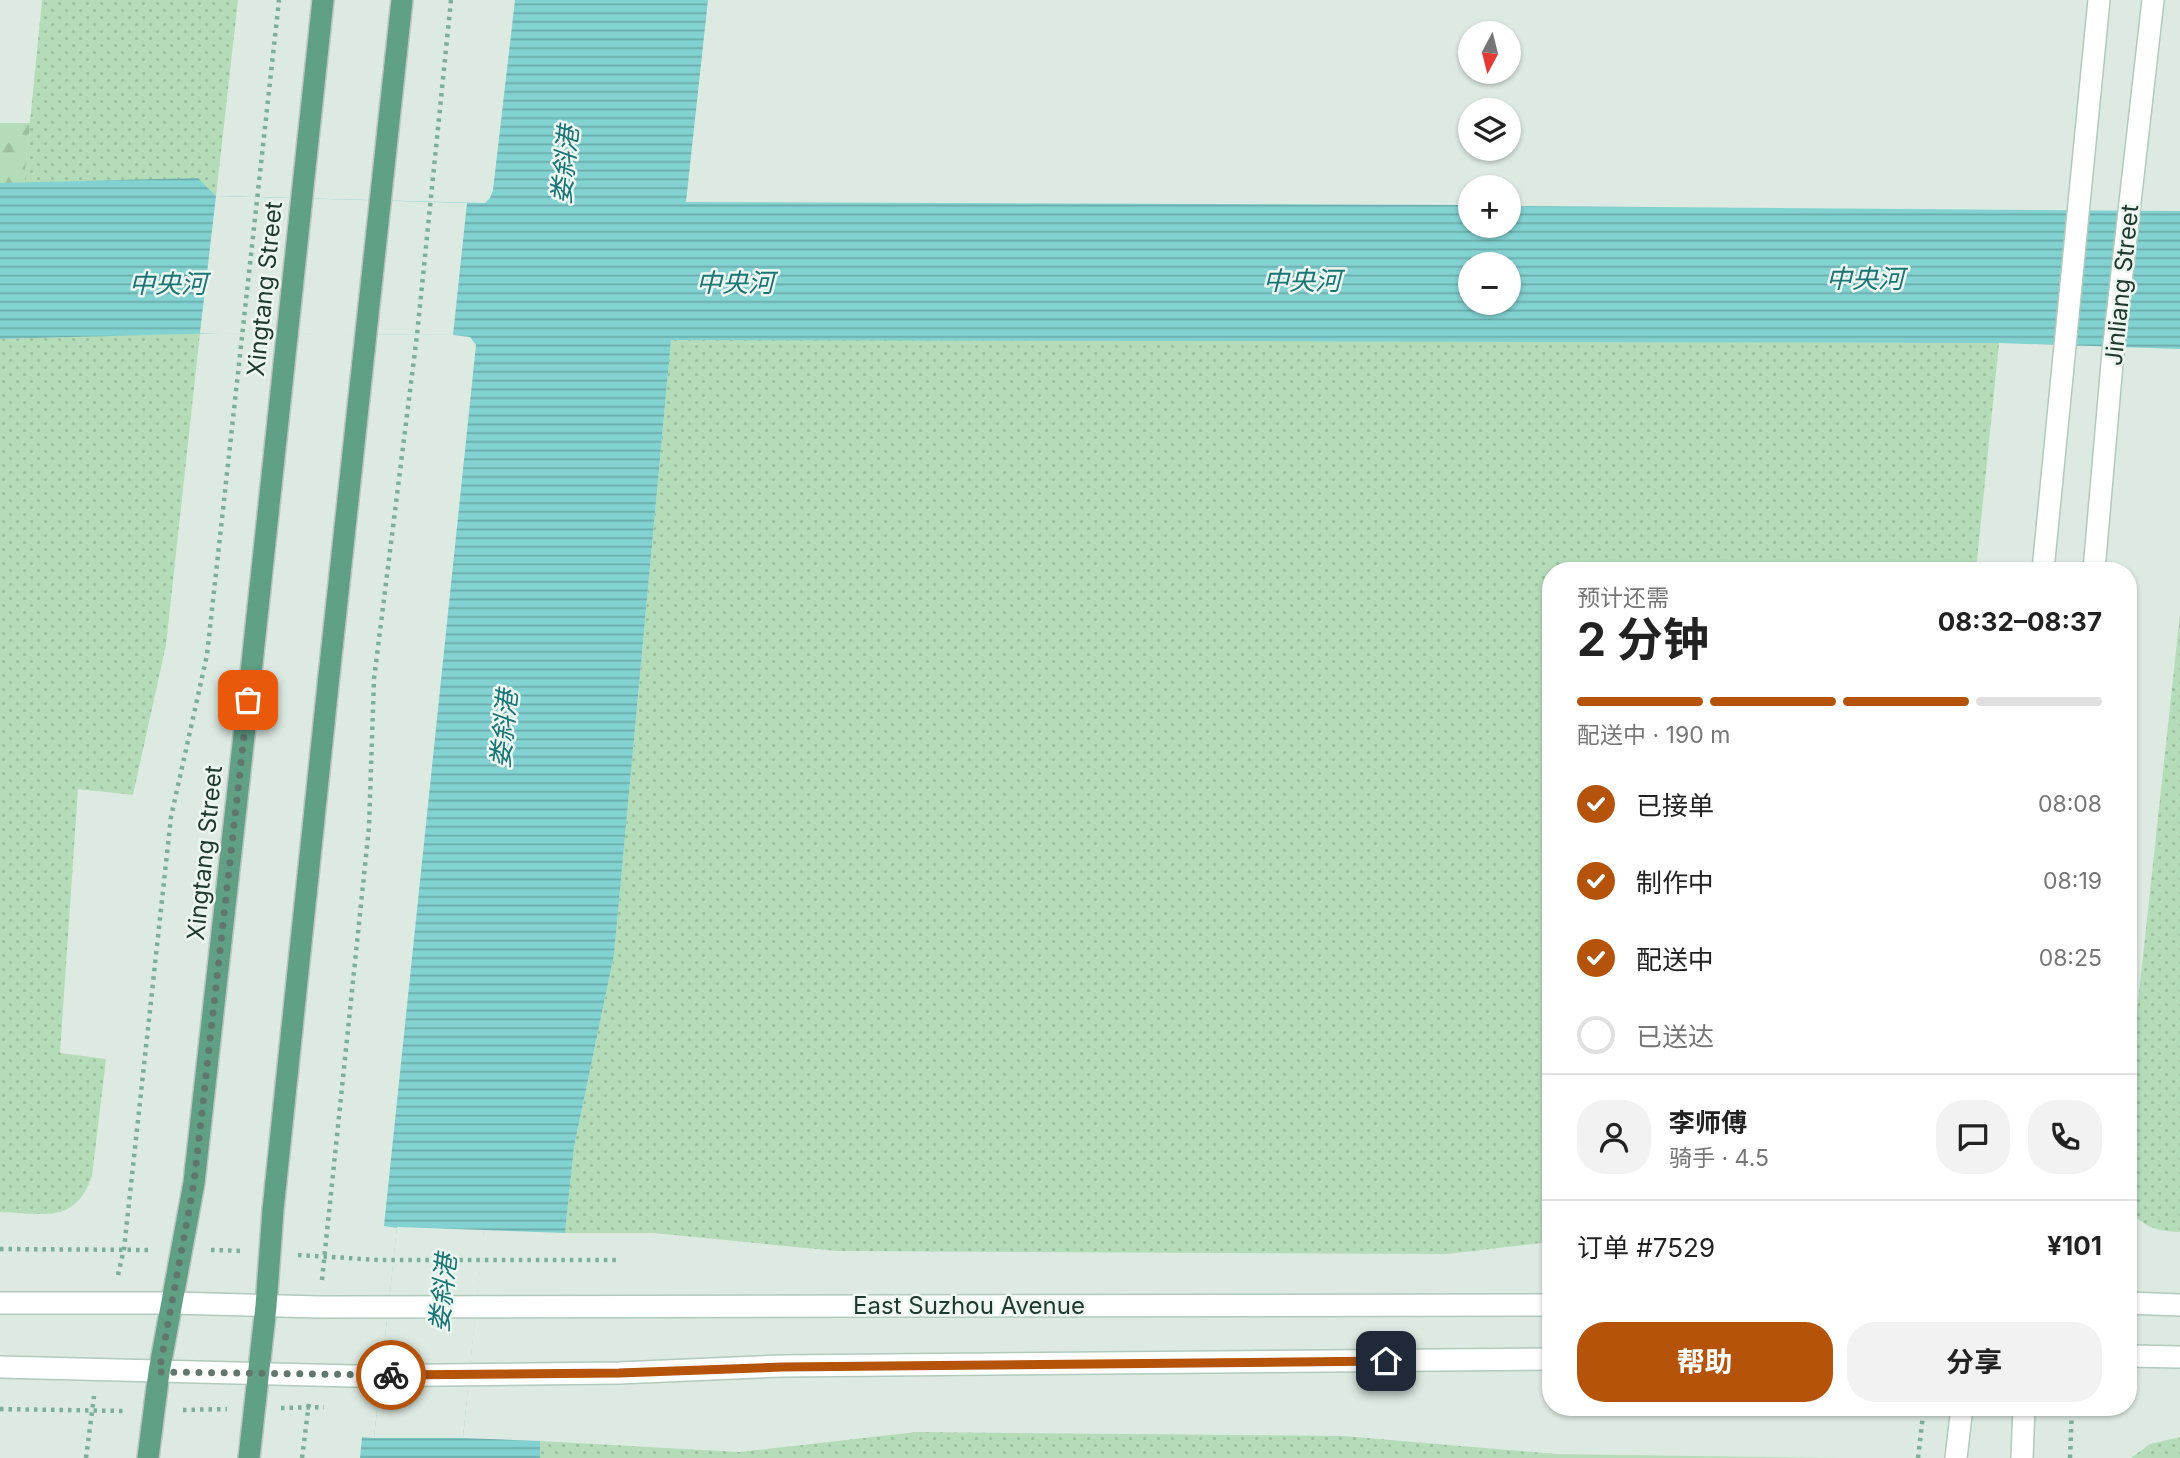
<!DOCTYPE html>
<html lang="zh">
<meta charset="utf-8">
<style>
:root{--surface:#fff;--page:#f2f2f2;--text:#222;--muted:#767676;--line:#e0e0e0;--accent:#b45309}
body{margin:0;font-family:Inter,"Noto Sans SC",sans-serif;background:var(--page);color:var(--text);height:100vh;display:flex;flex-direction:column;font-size:26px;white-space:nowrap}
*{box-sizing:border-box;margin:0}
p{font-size:23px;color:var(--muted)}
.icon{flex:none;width:38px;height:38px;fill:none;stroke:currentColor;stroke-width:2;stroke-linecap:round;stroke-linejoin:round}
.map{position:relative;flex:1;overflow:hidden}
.panel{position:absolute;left:1542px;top:562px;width:595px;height:854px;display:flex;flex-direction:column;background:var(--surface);border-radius:28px;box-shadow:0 2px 5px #0004}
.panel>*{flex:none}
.needle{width:46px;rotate:187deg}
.tools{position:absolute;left:1458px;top:21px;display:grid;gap:14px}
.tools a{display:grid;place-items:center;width:63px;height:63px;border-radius:50%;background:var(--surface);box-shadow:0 2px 5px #0004;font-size:35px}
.pin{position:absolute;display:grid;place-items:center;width:60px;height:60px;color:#fff;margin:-30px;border-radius:14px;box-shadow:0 4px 10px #0006}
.courier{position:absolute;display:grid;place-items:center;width:70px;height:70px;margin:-35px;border:5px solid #b45309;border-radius:50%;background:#fff;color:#222;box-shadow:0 2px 9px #0007}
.summary em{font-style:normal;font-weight:700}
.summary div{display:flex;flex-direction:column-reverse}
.summary{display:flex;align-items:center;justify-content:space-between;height:119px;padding:0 35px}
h1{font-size:46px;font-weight:700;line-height:52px}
.bar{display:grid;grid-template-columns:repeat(4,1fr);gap:10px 7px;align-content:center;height:84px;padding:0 35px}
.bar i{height:9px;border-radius:5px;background:var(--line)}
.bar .selected{background:var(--accent)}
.bar p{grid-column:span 4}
.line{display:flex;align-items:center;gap:18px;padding:0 35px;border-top:2px solid var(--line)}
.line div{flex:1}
.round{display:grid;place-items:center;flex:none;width:74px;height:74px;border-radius:28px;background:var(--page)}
ol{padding:0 35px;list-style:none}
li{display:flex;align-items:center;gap:21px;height:77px}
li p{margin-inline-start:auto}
li .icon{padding:7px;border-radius:50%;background:var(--accent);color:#fff;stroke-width:4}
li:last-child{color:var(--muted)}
li i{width:38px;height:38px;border:4px solid var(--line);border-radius:50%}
.cta{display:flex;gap:14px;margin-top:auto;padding:14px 35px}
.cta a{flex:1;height:80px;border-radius:28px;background:var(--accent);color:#fff;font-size:28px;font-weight:700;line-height:80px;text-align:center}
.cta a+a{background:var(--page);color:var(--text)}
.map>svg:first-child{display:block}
.grass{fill:url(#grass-dots)}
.forest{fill:url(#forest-firs)}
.water{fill:url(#water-rules);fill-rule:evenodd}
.pier{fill:#ddeae2}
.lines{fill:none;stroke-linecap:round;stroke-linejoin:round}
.secondary-casing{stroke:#b0cabc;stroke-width:24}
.primary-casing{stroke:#bcc4c0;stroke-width:24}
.path{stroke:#7caf97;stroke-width:4.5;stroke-dasharray:3.5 5;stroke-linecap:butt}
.secondary{stroke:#fff;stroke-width:21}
.primary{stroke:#60a186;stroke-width:21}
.done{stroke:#61776d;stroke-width:7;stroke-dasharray:0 12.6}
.route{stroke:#b45309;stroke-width:9}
.labels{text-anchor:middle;stroke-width:5;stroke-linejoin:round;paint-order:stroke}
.street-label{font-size:24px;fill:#1e392e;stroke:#edf6f0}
.water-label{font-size:26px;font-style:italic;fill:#187676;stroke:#edf6f0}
</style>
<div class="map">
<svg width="2180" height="1458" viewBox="0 0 2180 1458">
<defs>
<pattern id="grass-dots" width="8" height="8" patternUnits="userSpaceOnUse" patternTransform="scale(1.75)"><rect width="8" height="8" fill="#b5dcb9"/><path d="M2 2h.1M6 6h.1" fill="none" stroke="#9bbe9f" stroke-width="1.8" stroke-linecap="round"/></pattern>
<pattern id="forest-firs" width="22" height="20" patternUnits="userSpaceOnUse" patternTransform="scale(1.75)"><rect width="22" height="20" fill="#b5dcb9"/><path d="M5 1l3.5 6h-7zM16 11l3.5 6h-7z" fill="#9bbe9f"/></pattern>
<pattern id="water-rules" width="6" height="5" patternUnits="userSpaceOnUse" patternTransform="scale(1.75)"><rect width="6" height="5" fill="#82d2d1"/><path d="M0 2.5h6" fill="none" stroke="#6aabaa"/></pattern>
</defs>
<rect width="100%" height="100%" fill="#ddeae2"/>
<!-- grass -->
<g class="grass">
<polygon points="42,0 238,0 216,196 24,183"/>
<path d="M 200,333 L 166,645 L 133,795 L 78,789 L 60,1053 L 106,1059 L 92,1176 C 75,1225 43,1213 0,1212 L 0,339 Z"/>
<polygon points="671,339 1999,343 1976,570 1550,570 1550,1242 1447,1254 837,1251 653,1233 565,1233 574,1147 614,955"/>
<path d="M 2180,614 L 2180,1232 C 2154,1231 2144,1227 2128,1208 L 2128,1095 Z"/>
<polygon points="917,1432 1343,1436 1556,1454 1838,1458 540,1458 540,1441 739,1452"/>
<polygon points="2180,1437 2180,1458 2131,1458 2150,1444"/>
</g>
<!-- forest -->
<polygon class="forest" points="0,123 30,123 24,183 0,183"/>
<!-- water -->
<path class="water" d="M 515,0 L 708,0 L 686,202 L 1470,205 L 1470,226 L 1508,226 L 1509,206 L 2180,211 L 2180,349 L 1999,343 L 671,340 L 614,955 L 574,1147 L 565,1233 L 484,1230 L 482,1245 L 463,1438 L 540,1441 L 540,1458 L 360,1458 L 362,1437 L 374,1438 L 397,1228 L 384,1226 L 476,345 L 470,337 L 453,335 L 221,333 L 0,339 L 0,183 L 198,178 L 216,196 L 485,203 L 490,198 L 493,190 ZM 1470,264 L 1508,264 L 1508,303 L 1470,303 Z"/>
<!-- pier -->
<g class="pier">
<polygon points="216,196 467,203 453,335 200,333"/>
<polygon points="397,1227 484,1230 463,1438 374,1438"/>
</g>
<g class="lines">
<!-- secondary casing -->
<g class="secondary-casing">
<g id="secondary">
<polyline points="2043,570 2099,0"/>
<polyline points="2094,570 2113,352 2153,0"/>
<polyline points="0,1303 172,1303 319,1307 1550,1305"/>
<polyline points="2128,1303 2180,1305"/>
<polyline points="2128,1356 2180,1357"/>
<polyline points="0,1367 353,1376 619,1373 782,1366 1550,1359"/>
<polyline points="1956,1458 1962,1407"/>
<polyline points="2022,1458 2024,1407"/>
</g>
</g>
<!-- primary casing -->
<g class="primary-casing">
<g id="primary">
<polyline points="148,1458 159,1372 194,1183 251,673 323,0"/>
<polyline points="249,1458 266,1306 273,1210 328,685 402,0"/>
</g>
</g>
<!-- path -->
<g class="path">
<polyline points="0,1249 153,1250"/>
<polyline points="211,1250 244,1251"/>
<polyline points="298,1255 379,1260 617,1260"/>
<polyline points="118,1275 124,1249 171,817 207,655 279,0"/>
<polyline points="322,1280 369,827 374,679 417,335 451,0"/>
<polyline points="281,1408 324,1407"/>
<polyline points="0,1409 125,1411"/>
<polyline points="183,1410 227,1409"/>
<polyline points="86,1458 94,1396"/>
<polyline points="302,1458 309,1403"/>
<polyline points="1918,1458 1924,1407"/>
<polyline points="2070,1458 2072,1407"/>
</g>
<!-- secondary -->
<use href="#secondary" class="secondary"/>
<!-- primary -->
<use href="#primary" class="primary"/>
</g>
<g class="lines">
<!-- done -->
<polyline class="done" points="248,700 194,1183 159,1372 391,1375"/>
<!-- route -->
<polyline class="route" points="391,1375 619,1373 782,1367 1386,1361"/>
</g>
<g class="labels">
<!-- street labels -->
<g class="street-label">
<text transform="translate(2122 285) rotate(-84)" y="8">Jinliang Street</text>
<text transform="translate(265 289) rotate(-84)" y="8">Xingtang Street</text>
<text transform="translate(205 853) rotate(-84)" y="8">Xingtang Street</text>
<text x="969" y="1314">East Suzhou Avenue</text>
</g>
<!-- water labels -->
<g class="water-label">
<text transform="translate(565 165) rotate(-84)" y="9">娄斜港</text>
<text x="1865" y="288">中央河</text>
<text x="1302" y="290">中央河</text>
<text x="735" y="292">中央河</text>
<text x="168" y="293">中央河</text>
<text transform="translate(504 729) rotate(-84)" y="9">娄斜港</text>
<text transform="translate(443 1293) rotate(-84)" y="9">娄斜港</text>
</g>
</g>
</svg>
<div class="tools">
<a><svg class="needle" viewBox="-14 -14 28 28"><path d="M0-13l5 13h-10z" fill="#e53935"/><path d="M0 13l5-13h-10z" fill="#767676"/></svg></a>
<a><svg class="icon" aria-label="layers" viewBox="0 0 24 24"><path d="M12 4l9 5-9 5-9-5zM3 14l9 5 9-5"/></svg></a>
<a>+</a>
<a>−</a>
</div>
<div class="pin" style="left:248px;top:700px;background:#ea580c"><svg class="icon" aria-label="bag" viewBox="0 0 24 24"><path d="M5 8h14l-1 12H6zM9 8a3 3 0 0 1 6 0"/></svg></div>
<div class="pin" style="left:1386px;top:1361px;background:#1f2937"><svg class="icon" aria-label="home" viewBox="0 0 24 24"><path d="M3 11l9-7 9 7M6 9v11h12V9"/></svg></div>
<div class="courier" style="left:391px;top:1375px"><svg class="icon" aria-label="bike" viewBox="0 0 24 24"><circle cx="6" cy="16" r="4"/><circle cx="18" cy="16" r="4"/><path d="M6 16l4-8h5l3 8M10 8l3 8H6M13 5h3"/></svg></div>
<section class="panel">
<div class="summary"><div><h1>2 分钟</h1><p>预计还需</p></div><em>08:32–08:37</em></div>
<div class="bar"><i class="selected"></i><i class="selected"></i><i class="selected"></i><i></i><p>配送中 · 190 m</p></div>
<ol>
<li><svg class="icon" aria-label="check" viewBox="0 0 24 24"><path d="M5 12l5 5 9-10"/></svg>已接单<p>08:08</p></li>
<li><svg class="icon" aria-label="check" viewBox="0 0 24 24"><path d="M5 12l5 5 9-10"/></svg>制作中<p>08:19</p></li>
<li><svg class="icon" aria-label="check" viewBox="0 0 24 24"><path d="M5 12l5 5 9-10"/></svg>配送中<p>08:25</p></li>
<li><i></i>已送达</li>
</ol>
<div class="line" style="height:126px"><a class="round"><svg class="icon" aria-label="person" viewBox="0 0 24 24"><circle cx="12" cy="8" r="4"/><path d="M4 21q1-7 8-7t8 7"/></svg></a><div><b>李师傅</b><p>骑手 · 4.5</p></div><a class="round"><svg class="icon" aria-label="chat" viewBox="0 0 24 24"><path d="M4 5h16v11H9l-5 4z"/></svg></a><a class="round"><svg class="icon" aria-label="phone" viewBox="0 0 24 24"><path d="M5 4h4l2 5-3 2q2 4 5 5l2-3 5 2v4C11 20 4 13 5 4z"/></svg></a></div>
<div class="line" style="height:91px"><div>订单 #7529</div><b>¥101</b></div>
<div class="cta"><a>帮助</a><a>分享</a></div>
</section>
</div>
